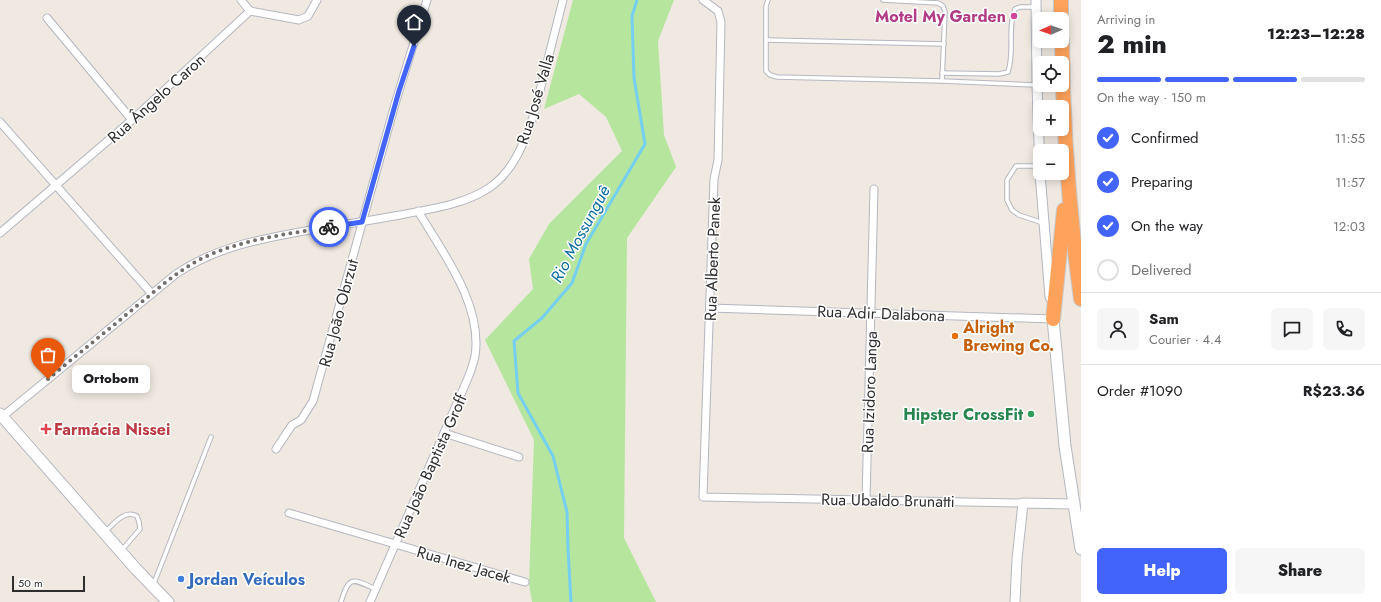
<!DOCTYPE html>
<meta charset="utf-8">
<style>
:root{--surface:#fff;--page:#f6f6f6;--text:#202124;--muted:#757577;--line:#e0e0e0;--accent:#4264fb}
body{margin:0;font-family:Jost,sans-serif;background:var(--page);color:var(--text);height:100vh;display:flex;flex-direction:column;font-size:15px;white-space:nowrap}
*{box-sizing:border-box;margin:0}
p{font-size:13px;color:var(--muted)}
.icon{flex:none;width:22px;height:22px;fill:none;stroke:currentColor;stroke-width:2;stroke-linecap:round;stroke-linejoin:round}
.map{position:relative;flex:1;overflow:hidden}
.sheet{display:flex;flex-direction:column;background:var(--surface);width:300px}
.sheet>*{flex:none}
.needle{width:26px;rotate:268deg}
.fabs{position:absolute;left:1033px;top:12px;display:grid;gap:8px}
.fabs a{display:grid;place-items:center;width:36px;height:36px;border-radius:6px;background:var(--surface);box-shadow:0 2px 10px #0003;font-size:20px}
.scale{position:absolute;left:12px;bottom:10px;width:73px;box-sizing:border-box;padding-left:4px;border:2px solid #2e2e2e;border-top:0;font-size:11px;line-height:14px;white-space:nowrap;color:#2e2e2e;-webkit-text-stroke:3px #fff;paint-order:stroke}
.pin{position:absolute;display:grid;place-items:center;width:34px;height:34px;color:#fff;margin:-41px -17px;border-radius:50% 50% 50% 0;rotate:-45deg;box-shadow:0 0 4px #0007}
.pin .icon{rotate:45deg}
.courier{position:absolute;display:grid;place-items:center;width:40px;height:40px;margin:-20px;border:3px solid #4264fb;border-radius:50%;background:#fff;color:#222;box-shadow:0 1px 5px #0007}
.bubble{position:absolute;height:28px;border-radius:6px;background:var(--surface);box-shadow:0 2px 10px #0003;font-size:13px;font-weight:800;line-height:28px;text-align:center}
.headline em{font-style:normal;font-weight:800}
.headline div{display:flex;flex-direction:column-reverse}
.headline{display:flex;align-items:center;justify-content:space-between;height:68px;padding:0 16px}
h1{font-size:26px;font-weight:800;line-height:30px}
.bar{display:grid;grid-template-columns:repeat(4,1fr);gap:6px 4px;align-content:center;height:48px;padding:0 16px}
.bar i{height:5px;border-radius:3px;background:var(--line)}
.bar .selected{background:var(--accent)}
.bar p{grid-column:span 4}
.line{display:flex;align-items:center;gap:10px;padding:0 16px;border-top:1px solid var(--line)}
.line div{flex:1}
.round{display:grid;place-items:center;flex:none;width:42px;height:42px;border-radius:6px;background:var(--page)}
ol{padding:0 16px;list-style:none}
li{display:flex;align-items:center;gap:12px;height:44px}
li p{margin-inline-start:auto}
li .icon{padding:4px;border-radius:50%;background:var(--accent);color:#fff;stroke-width:4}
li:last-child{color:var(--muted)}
li i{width:22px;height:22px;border:2px solid var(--line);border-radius:50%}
.button{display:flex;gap:8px;margin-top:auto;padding:8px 16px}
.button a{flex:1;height:46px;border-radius:6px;background:var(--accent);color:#fff;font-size:16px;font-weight:800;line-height:46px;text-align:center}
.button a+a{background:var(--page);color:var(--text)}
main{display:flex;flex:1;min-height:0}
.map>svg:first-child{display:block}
.green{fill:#b6e59e}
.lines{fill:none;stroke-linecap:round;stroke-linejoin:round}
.stream{stroke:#75cff0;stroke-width:3}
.service-casing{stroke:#b4b7c1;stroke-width:5.5}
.minor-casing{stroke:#b4b7c1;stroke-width:9}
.tertiary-casing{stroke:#b4b7c1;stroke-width:11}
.secondary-casing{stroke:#b4b7c1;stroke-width:13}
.motorway-casing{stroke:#c9c9c9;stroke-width:16}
.service{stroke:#fff;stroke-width:3.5}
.minor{stroke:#fff;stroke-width:7}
.tertiary{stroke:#fff;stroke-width:9}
.secondary{stroke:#fff;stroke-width:11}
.motorway{stroke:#ffa35c;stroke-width:14}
.done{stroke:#726f6d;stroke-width:4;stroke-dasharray:0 7.2}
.route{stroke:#4264fb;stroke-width:5}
.hotel-dot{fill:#d1479c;stroke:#fff;stroke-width:1.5}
.food-dot{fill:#e8710a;stroke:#fff;stroke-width:1.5}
.leisure-dot{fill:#2e9e5b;stroke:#fff;stroke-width:1.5}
.health-dot{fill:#e0444e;stroke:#fff;stroke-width:1.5}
.shop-dot{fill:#3f7fe0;stroke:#fff;stroke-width:1.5}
.labels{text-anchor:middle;stroke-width:3;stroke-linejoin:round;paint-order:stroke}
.hotel-label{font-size:16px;font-weight:bold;fill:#b23c85;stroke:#fff;text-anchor:end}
.street-label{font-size:16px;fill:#2e2e2e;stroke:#fff}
.food-label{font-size:16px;font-weight:bold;fill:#c56008;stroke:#fff;text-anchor:start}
.leisure-label{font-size:16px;font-weight:bold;fill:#27864d;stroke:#fff;text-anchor:end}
.health-label{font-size:16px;font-weight:bold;fill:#be3a42;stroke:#fff;text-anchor:start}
.shop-label{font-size:16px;font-weight:bold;fill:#366cbe;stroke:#fff;text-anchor:start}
.water-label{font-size:17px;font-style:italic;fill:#0d6fa3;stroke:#fff}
</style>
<main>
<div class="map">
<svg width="1081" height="602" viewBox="0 0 1081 602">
<rect width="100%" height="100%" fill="#efe9e1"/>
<!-- green -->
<polygon class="green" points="573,0 674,0 658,41 664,135 676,167 627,238 624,538 656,602 532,602 529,584 534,440 485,340 533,289 529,259 549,224 622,151 606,117 579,94 544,109"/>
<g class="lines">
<!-- stream -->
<polyline class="stream" points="571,602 568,549 567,512 553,456 518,393 514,341 542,318 572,283 586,244 645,144 634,78 632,16 637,0"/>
<!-- service casing -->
<g class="service-casing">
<g id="service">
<polyline points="768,0 766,6 766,71 770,75 777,77 942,81 1036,85"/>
<polyline points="883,0 938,3 943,6 945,12 942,81"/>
<polyline points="766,40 944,44"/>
<path d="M 942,73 L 999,74 L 1008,72 C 1015,52 1007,29 1015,9 L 1020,7 L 1035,7"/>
<polyline points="1039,166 1016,166 1007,180 1007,200 1012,210 1019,215 1043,223"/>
<path d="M 105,532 C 114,524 124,509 137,516 L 139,522 L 140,529 L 121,551"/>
<polyline points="154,583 211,437"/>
<path d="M 341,602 C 349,576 352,578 375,589"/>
</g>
</g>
<!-- minor casing -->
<g class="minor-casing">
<g id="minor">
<polyline points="241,0 250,11"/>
<polyline points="703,0 718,11 721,22 718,160 714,179 703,497 1023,503"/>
<polyline points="250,11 299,20 308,16 317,0"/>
<polyline points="47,18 132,120"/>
<polyline points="0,122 152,294"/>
<polyline points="0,233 132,120 250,11"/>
<polyline points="710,308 1053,319"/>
<path d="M 2,417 L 176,274 C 219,245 266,238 316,229 C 344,225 372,220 400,215 C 430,209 463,205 489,188 C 514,171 525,141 534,114 L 563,0"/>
<polyline points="444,433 519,457"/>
<polyline points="276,449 292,425 301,420 313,401 395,104 427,0"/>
<polyline points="866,500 874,189"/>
<polyline points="289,513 525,582"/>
<path d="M 370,602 L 465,385 C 469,376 473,366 475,356 C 483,305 443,253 418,211"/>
</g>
</g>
<!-- tertiary casing -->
<g class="tertiary-casing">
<g id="tertiary">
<polyline points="1036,0 1037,85 1040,171"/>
<polyline points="1040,173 1050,297"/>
<polyline points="1015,602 1017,559 1023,503 1073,504"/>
</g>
</g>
<!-- secondary casing -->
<g class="secondary-casing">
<g id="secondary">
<polyline points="1053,319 1065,446 1081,549"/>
<polyline points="0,414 136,569 168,602"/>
</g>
</g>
<!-- motorway casing -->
<g class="motorway-casing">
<g id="motorway">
<polyline points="1061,0 1061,19"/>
<path d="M 1062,41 C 1063,128 1069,213 1081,299"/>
<polyline points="1053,319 1064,210"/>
</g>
</g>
<!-- service -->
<use href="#service" class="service"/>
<!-- minor -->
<use href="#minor" class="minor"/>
<!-- tertiary -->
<use href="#tertiary" class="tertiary"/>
<!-- secondary -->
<use href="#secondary" class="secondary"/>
<!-- motorway -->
<use href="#motorway" class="motorway"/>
</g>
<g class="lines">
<!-- done -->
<path class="done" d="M 48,379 C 78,354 108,330 138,305 C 160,287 181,268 207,256 C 245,239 288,234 329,227"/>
<!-- route -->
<polyline class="route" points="329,227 362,222 399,91 414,46"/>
</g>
<!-- markers -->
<circle class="hotel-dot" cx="1014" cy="16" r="4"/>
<circle class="food-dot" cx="955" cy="336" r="4"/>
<circle class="leisure-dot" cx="1031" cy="414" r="4"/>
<path class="health-dot" d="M44 423h4v4h4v4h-4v4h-4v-4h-4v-4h4z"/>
<circle class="shop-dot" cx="181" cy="579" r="4"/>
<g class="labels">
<!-- hotel labels -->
<g class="hotel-label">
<text x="1006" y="22">Motel My Garden</text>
</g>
<!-- street labels -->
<g class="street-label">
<text transform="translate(156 98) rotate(-42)" y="6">Rua Ângelo Caron</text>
<text transform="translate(535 99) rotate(-73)" y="6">Rua José Valla</text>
<text transform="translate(712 259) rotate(-88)" y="6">Rua Alberto Panek</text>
<text transform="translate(338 313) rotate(-75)" y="6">Rua João Obrzut</text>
<text transform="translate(881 313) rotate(2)" y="6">Rua Adir Dalabona</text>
<text transform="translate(869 392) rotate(-88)" y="6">Rua Izidoro Langa</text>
<text transform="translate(430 466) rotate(-66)" y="6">Rua João Baptista Groff</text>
<text transform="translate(888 500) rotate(1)" y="6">Rua Ubaldo Brunatti</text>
<text transform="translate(464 564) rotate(16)" y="6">Rua Inez Jacek</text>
</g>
<!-- food labels -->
<g class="food-label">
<text x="963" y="333">Alright<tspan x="963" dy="18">Brewing Co.</tspan></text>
</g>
<!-- leisure labels -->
<g class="leisure-label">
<text x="1023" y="420">Hipster CrossFit</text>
</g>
<!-- health labels -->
<g class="health-label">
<text x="54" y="435">Farmácia Nissei</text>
</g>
<!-- shop labels -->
<g class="shop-label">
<text x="189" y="585">Jordan Veículos</text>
</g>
<!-- water labels -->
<g class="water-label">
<text transform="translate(580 234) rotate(-62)" y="6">Rio Mossunguê</text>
</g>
</g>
</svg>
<div class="fabs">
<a><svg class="needle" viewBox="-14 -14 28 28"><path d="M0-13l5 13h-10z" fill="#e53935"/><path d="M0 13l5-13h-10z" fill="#757577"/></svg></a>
<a><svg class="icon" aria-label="locate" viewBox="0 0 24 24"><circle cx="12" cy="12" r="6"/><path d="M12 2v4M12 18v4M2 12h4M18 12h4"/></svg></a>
<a>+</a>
<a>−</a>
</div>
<div class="scale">50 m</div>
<div class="pin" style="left:48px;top:379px;background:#ea580c"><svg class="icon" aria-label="bag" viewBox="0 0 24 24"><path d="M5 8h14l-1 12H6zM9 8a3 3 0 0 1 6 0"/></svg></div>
<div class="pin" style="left:414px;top:46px;background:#1f2937"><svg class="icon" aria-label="home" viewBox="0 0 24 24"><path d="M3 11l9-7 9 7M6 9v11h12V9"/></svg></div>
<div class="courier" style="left:329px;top:227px"><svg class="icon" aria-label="bike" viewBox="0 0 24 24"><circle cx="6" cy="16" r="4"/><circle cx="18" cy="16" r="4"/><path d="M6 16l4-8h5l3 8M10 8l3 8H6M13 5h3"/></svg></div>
<div class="bubble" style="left:72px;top:365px;width:78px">Ortobom</div>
</div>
<section class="sheet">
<div class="headline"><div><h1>2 min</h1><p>Arriving in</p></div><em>12:23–12:28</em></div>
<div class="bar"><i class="selected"></i><i class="selected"></i><i class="selected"></i><i></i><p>On the way · 150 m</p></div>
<ol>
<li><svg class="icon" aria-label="check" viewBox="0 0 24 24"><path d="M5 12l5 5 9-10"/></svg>Confirmed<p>11:55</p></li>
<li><svg class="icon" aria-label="check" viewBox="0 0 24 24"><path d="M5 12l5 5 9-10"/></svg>Preparing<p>11:57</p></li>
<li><svg class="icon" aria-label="check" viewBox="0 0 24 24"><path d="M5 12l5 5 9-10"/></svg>On the way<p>12:03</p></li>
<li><i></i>Delivered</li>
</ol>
<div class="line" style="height:72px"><a class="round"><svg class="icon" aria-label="person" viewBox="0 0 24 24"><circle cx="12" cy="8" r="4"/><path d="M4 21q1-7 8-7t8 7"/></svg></a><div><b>Sam</b><p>Courier · 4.4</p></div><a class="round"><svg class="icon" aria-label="chat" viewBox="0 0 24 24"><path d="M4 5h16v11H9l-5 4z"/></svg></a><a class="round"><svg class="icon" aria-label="phone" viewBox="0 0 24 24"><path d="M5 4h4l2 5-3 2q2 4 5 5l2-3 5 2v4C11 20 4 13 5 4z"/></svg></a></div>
<div class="line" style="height:52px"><div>Order #1090</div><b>R$23.36</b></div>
<div class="button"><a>Help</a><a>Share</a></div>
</section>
</main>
